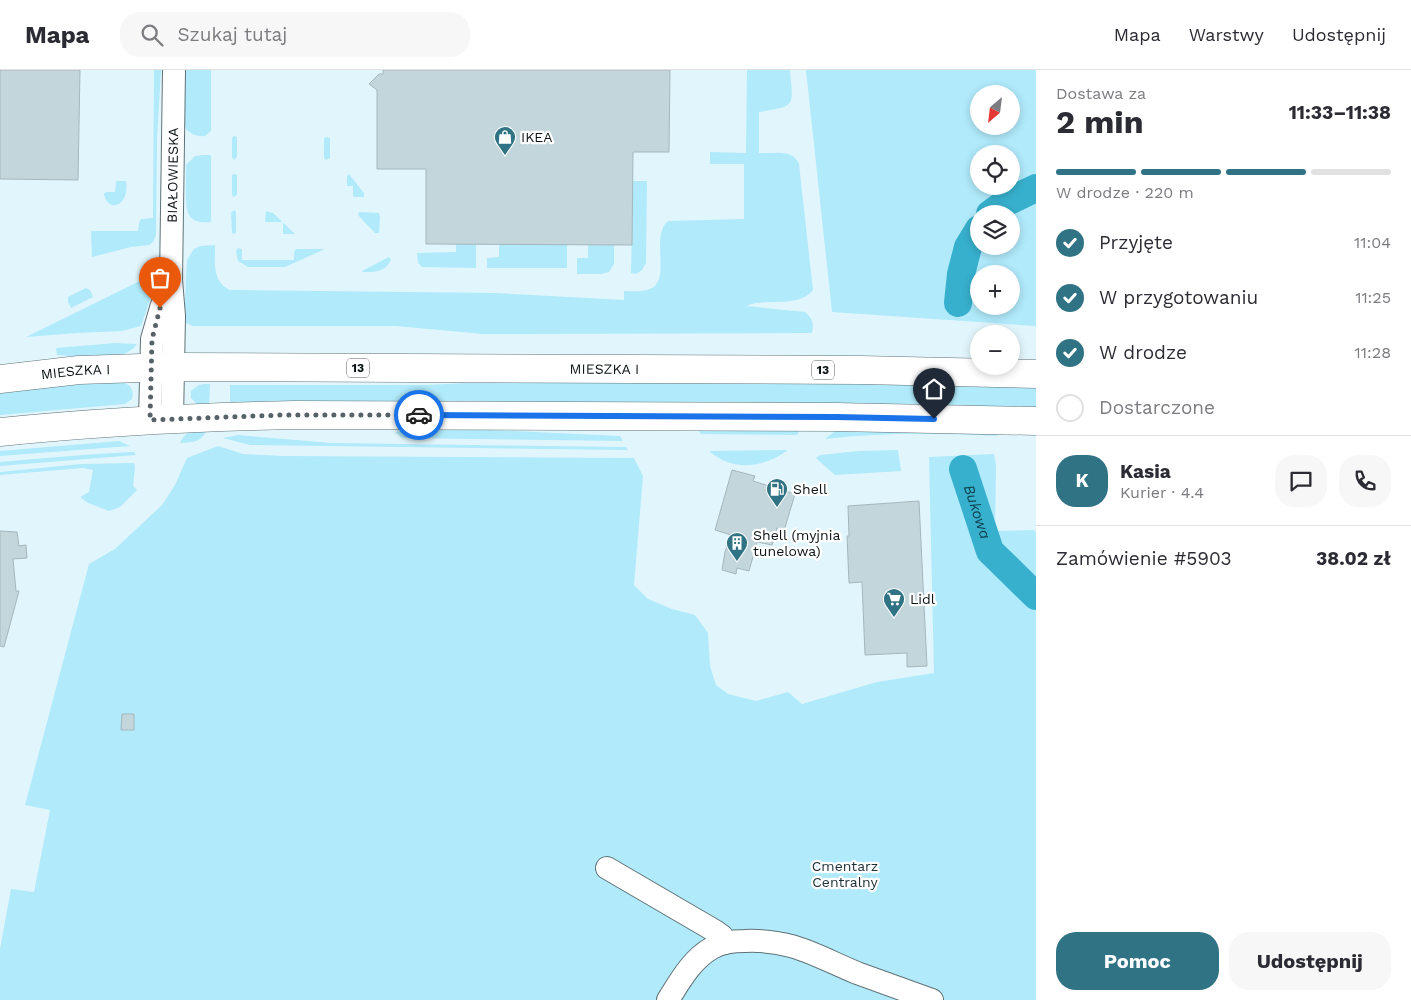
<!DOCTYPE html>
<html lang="pl">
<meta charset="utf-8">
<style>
:root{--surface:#fff;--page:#f7f7f7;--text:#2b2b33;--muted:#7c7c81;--line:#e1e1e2;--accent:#307384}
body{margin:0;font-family:"Work Sans",sans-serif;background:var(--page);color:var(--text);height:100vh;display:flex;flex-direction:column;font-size:19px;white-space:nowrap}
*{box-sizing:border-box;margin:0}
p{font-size:16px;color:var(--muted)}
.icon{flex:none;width:28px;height:28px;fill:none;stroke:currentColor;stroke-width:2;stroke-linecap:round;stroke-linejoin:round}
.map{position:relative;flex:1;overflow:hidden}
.panel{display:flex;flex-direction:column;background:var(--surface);width:375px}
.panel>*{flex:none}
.needle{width:32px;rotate:208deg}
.fabs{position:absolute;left:970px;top:15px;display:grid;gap:10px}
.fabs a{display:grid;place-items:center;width:50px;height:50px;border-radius:50%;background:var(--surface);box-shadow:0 2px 8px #0003;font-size:25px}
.pin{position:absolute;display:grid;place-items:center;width:42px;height:42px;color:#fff;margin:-51px -21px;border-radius:50% 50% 50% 0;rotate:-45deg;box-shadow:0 0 5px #0007}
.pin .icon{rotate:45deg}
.courier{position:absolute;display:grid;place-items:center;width:50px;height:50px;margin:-25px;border:4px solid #1a73e8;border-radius:50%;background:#fff;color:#222;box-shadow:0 1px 6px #0007}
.overview em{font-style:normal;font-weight:700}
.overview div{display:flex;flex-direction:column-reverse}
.overview{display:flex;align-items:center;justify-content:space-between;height:85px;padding:0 20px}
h1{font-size:32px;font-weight:700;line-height:38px}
.bar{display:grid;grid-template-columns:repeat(4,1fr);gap:8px 5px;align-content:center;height:60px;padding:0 20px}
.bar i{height:6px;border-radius:4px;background:var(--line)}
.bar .current{background:var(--accent)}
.bar p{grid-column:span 4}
.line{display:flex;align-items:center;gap:12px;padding:0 20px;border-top:1px solid var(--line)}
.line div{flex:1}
.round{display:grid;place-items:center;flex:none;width:52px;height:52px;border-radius:20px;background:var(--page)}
ol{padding:0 20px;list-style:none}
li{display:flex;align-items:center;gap:15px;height:55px}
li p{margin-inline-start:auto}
li .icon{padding:5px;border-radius:50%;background:var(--accent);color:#fff;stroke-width:4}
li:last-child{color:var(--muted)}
li i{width:28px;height:28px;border:2px solid var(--line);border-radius:50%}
.action{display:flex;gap:10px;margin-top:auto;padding:10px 20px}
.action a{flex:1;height:58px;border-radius:20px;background:var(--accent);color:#fff;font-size:20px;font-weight:700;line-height:58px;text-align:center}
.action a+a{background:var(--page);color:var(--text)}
header{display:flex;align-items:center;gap:30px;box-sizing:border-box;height:70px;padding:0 25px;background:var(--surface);border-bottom:1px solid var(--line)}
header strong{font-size:24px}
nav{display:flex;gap:28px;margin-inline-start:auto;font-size:18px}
.search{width:350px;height:45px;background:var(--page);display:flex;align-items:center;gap:12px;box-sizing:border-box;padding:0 18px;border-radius:20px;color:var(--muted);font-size:19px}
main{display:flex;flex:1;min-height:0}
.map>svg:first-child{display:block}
.green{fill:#b0eafb;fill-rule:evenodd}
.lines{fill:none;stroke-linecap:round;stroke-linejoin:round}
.river{stroke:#37b0cd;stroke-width:28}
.building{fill:#c2d6dc;stroke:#a4b7bd}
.minor-casing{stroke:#607277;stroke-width:24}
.major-casing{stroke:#607277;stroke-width:29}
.minor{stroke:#fff;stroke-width:22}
.major{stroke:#fff;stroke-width:28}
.done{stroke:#576266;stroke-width:5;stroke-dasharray:0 9}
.route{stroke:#1a73e8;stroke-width:6}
.labels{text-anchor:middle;stroke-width:4.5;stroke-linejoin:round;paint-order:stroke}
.shield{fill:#fff;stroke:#555a5b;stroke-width:1}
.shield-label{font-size:12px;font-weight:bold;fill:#0c1315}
.poi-label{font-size:14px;fill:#0c1315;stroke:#fff;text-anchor:start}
.street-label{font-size:14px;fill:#0c1315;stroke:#fff}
.park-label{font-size:14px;fill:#1c3036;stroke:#fff}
.water-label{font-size:15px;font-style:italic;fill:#0f434f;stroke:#fff}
</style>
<header>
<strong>Mapa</strong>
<div class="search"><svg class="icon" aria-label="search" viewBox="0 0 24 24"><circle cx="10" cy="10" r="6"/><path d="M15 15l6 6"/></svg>Szukaj tutaj</div>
<nav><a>Mapa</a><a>Warstwy</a><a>Udostępnij</a></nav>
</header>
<main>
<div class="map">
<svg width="1036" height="930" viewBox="0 0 1036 930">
<rect width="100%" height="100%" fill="#e1f6fc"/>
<!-- green -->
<g class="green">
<polygon points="154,0 161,0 157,69 156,165 153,172 149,175 131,177 92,187 91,161 138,161 139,153 141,149 153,148"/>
<path d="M 184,0 L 211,0 L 211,61 L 205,66 C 199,67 192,65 187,60 C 180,50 184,13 184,0 Z"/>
<path d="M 747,0 L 790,0 C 793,37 797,36 759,42 L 759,83 C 773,84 793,78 799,94 L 813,220 C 798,239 766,227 746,236 L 805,242 C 813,249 814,253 812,263 L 483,264 L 396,256 L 193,256 L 184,252 L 187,190 L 194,179 L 200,176 L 215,175 C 215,192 212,212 230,220 L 494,223 L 624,230 L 624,221 C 631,221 640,222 647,220 C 674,214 649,166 668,151 L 744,149 L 744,94 L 710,94 L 710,82 L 746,83 Z"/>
<path d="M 806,0 L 1036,0 L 1036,256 L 832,242 ZM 979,24 L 1011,24 L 1011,56 L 979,56 ZM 979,84 L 1011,84 L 1011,116 L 979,116 ZM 979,144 L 1011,144 L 1011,176 L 979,176 ZM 979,204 L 1011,204 L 1011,236 L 979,236 Z"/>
<polygon points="234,66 237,67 237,87 234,90 232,87 232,68"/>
<polygon points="326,67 330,68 330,88 326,90 324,88 324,69"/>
<path d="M 203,85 L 211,85 L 211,152 C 188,154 186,144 186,123 C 186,114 186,104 186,95 L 195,86 Z"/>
<polygon points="234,104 237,105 237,125 233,127 232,124 232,105"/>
<polygon points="349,104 364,123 364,127 355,127 353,126 353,116 347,116 347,106"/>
<path d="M 116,111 L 126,111 C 130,136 108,144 104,124 L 106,122 L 115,122 Z"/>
<polygon points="633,111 647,111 646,193 642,200 636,204 631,203"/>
<polygon points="234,140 236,142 236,163 233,164 232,163 231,143"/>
<polygon points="266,141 273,143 295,164 283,164 283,152 265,152"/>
<polygon points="359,142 379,143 380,147 379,163 375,163 358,145"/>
<polygon points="456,174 476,174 476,198 422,197 418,193 417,183 456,182"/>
<polygon points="499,174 567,174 567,198 487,198 487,188 499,187"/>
<polygon points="588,175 614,175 614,194 609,202 601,204 577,204 577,188 588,188"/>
<polygon points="238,178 242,179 242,190 294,190 294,182 296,179 325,179 285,197 248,197 238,191 236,181"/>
<path d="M 389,187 L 391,190 C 385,202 376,202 363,202 L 362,201 Z"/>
<polygon points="142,210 149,214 152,224 141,256 122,261 77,263 26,267"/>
<polygon points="86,218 90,220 93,227 71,238 68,232 68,227"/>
<path d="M 115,273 L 137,274 C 123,295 79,286 57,285 L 56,278 Z"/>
<polygon points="511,311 1036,315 1036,340 230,337 230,315 426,315"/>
<polygon points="123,312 130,316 133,323 132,329 125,334 0,345 0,320 59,313"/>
<polygon points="204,314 210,314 209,336 199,336 191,328 191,321 199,315"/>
<polygon points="425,357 620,366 623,371 402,368 395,362"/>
<path d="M 208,358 C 201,372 196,372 180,373 C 186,360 196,359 208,358 Z"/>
<polygon points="800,359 797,365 701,364 698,360"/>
<path d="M 846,359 L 991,361 L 998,366 C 940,363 883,362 825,369 L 835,361 Z"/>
<polygon points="238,365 331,373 626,377 628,380 250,375 223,368"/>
<polygon points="119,371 130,376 0,386 0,381"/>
<polygon points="218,376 243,384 283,386 634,388 643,406 634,515 648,529 672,539 695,545 708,563 710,596 716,615 728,624 756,631 788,622 802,634 877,612 934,603 929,387 994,384 996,395 995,461 1034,460 1036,463 1036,930 0,930 0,879 11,819 34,822 50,740 25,735 89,494 115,479 162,435 175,415 187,388"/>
<path d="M 788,380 C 763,398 733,402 709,381 Z"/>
<polygon points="898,380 901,401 835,405 816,388 820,385 859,381"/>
<path d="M 134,382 L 136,385 L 0,396 L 0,392 C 45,388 89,384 134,382 Z"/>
<polygon points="134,393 135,397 133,416 137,420 120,437 109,441 88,433 80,427 89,422 93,400 83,398 0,405 0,402 81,394"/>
</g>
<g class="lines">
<!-- river -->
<g class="river">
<polyline points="990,144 1005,133 1036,118"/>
<polyline points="958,233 961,204 968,177 979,159"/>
<path id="s1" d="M 963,399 L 990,481 L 1036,526"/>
</g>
</g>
<!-- building -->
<g class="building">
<polygon points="0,0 80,0 78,110 0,109"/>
<polygon points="383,0 670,0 669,82 633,82 632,175 426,174 426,99 377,99 377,20 369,14 379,4 383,4"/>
<polygon points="732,400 755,406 753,411 795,424 784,461 777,458 772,475 757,472 749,501 737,498 736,504 722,500 725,482 731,465 715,460"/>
<polygon points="919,431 927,596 907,597 907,583 865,585 862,512 849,513 847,466 849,466 848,436"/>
<polygon points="0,461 17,462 19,476 26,475 27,488 13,489 16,521 19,521 4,577 0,576"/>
<polygon points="122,644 134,644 134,660 121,660"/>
</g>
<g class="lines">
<!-- minor casing -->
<g class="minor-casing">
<g id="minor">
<path id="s2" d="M 172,349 L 174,246 L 171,210 L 174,0"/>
<polyline points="150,350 152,269 161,238 168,218"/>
<polyline points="607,798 715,861 722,866 725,873"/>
<path d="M 668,930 C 680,911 692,889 712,878 C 722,872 733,871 745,871 C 792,869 816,886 857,903 C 882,912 907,921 932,930"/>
</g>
</g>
<!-- major casing -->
<g class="major-casing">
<g id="major">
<path id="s3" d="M 0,309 L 79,300 L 173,297 L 861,300 L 1036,304"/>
<path d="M 0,362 C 98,352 196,347 295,345 L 836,347 L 1036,351"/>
</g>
</g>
<!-- minor -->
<use href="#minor" class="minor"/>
<!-- major -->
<use href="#major" class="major"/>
</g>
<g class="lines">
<!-- done -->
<polyline class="done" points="160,238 152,269 150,350 281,345 419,345"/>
<!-- route -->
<polyline class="route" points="419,345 836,347 934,349"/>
</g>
<!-- icons -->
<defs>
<g id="shop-pin" transform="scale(1.125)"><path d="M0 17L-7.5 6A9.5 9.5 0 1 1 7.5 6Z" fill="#307384" stroke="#fff"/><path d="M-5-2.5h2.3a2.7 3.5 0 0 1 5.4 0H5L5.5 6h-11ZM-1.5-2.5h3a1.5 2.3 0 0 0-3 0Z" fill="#fff"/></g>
<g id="fuel-pin" transform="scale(1.125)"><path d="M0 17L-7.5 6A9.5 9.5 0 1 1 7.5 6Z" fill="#307384" stroke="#fff"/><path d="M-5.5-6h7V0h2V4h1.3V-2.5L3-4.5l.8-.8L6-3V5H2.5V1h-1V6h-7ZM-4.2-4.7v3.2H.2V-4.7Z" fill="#fff"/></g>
<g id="building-pin" transform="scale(1.125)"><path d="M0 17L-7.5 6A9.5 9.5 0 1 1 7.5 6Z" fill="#307384" stroke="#fff"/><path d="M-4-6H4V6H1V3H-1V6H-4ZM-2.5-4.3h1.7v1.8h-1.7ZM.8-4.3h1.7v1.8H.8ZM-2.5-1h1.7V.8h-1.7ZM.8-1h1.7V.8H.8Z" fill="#fff"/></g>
<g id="supermarket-pin" transform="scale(1.125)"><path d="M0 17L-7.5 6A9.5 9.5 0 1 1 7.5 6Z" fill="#307384" stroke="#fff"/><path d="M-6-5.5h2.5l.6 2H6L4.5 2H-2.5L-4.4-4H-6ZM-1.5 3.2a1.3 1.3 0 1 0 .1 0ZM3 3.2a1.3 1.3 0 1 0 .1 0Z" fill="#fff"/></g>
</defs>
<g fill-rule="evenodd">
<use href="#shop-pin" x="505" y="67"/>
<use href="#fuel-pin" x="777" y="419"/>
<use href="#building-pin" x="737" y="473"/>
<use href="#supermarket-pin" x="894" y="529"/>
</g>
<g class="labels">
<!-- shield labels -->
<g class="shield">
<rect x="347" y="288.5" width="22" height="19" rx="4"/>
<rect x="812" y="290.5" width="22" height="19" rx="4"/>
</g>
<g class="shield-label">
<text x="358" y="302">13</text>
<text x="823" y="304">13</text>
</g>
<!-- poi labels -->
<g class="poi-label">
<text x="521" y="72">IKEA</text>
<text x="793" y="424">Shell</text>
<text x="753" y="470">Shell (myjnia<tspan x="753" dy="16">tunelowa)</tspan></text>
<text x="910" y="534">Lidl</text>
</g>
<!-- street labels -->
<g class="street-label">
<text dy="5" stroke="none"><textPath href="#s2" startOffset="244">BIAŁOWIESKA</textPath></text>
<text dy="5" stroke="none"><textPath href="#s3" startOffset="605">MIESZKA I</textPath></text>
<text dy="5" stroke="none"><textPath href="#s3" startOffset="76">MIESZKA I</textPath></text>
</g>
<!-- park labels -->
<g class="park-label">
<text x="845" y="801">Cmentarz<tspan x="845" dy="16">Centralny</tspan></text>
</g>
<!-- water labels -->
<g class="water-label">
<text dy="5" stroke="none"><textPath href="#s1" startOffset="45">Bukowa</textPath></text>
</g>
</g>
</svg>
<div class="fabs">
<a><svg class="needle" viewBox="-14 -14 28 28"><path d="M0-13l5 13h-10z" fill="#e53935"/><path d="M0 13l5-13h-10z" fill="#7c7c81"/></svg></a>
<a><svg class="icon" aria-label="locate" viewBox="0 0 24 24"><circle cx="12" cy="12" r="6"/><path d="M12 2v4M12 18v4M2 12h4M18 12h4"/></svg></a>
<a><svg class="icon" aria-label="layers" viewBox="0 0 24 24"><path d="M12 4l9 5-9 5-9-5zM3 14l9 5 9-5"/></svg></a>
<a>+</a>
<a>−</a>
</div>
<div class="pin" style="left:160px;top:238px;background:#ea580c"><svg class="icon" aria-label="bag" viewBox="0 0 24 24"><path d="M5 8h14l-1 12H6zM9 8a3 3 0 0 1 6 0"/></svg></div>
<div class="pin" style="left:934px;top:349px;background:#1f2937"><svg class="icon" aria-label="home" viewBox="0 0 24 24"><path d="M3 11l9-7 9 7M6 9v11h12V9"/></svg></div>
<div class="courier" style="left:419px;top:345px"><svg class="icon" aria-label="car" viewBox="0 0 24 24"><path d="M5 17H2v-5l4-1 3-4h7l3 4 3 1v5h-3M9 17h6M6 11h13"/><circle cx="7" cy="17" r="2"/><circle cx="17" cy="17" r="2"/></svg></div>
</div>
<section class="panel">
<div class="overview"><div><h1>2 min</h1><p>Dostawa za</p></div><em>11:33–11:38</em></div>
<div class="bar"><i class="current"></i><i class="current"></i><i class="current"></i><i></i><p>W drodze · 220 m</p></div>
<ol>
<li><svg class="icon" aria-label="check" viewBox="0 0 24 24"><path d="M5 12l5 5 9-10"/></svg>Przyjęte<p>11:04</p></li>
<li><svg class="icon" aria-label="check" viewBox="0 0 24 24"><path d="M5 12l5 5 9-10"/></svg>W przygotowaniu<p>11:25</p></li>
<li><svg class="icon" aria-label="check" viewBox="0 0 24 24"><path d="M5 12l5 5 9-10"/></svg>W drodze<p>11:28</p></li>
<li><i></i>Dostarczone</li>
</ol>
<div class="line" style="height:90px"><b class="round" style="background:var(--accent);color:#fff">K</b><div><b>Kasia</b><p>Kurier · 4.4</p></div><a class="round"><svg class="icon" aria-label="chat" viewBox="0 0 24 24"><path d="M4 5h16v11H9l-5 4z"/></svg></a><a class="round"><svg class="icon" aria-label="phone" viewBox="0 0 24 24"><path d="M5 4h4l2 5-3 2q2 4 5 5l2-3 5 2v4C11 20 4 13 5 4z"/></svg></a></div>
<div class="line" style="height:65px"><div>Zamówienie #5903</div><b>38.02 zł</b></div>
<div class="action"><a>Pomoc</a><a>Udostępnij</a></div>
</section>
</main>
